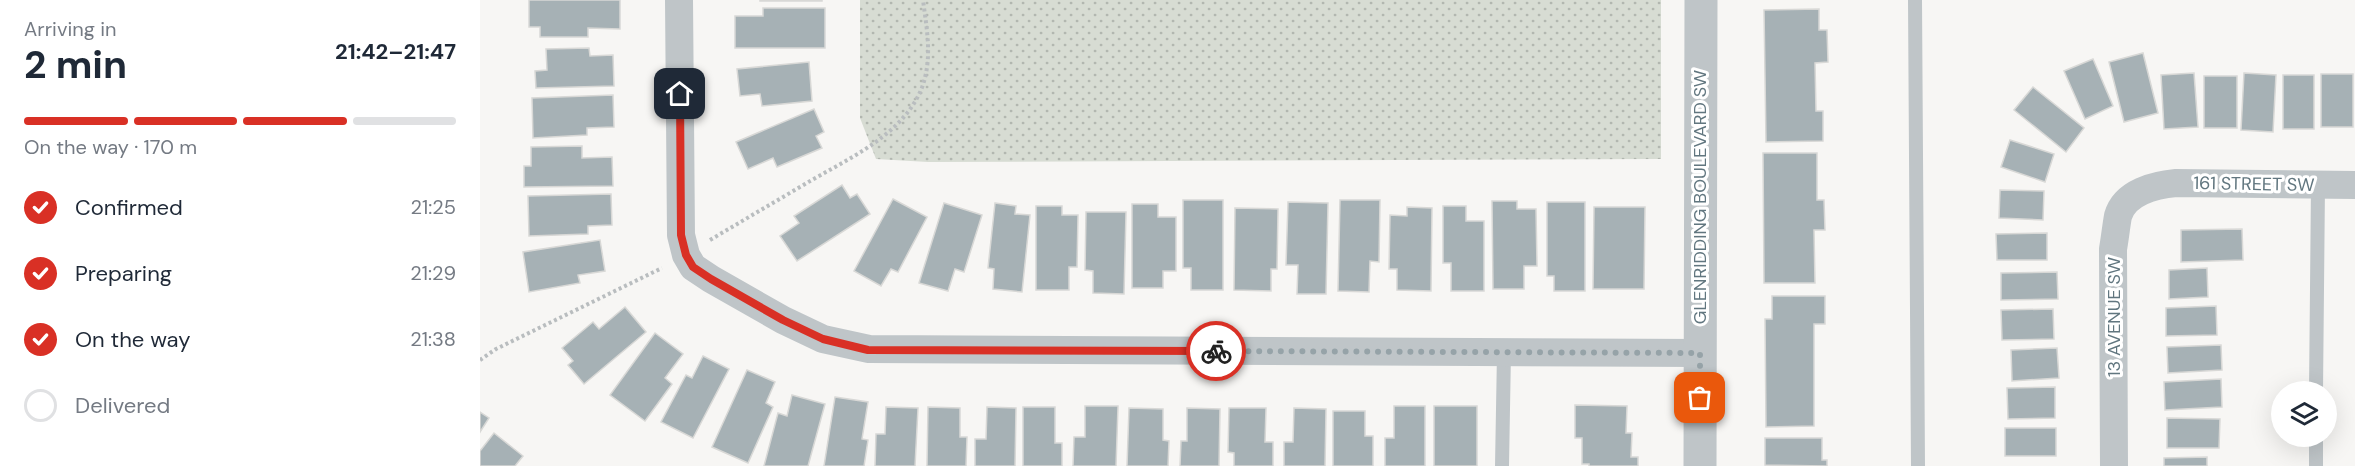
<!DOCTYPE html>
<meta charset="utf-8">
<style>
:root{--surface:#fff;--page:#f6f6f7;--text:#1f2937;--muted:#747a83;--line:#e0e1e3;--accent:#d93025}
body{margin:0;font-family:"DM Sans",sans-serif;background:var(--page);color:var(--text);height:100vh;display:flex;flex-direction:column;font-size:22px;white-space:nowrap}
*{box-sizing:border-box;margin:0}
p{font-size:20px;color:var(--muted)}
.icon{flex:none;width:33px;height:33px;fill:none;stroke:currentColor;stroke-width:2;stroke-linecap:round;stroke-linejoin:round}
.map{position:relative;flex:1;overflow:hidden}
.panel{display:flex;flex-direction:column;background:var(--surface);width:480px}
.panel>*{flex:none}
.controls{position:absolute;left:1791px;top:381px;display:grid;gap:12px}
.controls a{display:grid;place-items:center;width:66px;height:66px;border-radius:50%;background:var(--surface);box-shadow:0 6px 24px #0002;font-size:30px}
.pin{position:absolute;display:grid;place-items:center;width:51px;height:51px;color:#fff;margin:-26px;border-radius:12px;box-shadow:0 3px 9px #0006}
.courier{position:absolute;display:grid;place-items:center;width:60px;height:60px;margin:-30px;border:4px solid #d93025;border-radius:50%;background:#fff;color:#222;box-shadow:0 2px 8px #0007}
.overview em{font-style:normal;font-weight:700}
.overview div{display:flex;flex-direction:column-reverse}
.overview{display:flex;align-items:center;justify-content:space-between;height:102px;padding:0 24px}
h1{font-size:39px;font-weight:700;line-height:45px}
.bar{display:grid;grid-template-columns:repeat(4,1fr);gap:9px 6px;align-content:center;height:72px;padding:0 24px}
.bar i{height:8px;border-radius:4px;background:var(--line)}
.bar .selected{background:var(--accent)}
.bar p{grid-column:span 4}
ol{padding:0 24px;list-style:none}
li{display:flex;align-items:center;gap:18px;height:66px}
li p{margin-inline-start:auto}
li .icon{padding:6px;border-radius:50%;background:var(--accent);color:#fff;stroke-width:4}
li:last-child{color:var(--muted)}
li i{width:33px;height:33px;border:3px solid var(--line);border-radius:50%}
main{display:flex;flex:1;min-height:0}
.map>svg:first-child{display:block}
.park{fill:url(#park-dots)}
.building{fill:#a6b1b5;stroke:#d8d8d6;stroke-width:1.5}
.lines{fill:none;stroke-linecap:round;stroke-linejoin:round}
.path{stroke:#b9bdbf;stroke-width:4;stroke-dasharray:3 3;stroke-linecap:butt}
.service{stroke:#bfc5c8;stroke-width:14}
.minor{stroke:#bfc5c8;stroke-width:28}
.tertiary{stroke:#bfc5c8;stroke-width:33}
.done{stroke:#96a3a8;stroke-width:6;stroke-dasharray:0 10.8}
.route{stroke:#d93025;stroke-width:8}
.labels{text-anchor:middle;stroke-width:6;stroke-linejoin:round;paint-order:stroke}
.street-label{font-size:18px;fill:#61767f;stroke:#fff}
</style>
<main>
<section class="panel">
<div class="overview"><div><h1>2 min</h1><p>Arriving in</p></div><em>21:42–21:47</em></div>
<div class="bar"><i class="selected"></i><i class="selected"></i><i class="selected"></i><i></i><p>On the way · 170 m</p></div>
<ol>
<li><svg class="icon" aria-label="check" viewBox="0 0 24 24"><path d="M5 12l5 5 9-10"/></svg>Confirmed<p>21:25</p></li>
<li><svg class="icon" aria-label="check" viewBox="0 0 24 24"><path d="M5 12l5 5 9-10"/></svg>Preparing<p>21:29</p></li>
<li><svg class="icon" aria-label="check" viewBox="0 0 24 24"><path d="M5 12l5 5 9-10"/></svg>On the way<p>21:38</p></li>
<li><i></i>Delivered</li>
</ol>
</section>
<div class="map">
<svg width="1875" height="466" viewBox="0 0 1875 466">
<defs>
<pattern id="park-dots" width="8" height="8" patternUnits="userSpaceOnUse" patternTransform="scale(1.5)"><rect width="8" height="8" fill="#d7dcd3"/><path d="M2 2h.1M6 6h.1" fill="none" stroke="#b2b7b0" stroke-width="1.8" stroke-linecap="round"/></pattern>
</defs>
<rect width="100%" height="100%" fill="#f7f6f4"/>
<!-- park -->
<polygon class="park" points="380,0 1181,0 1181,159 448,162 396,159 380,118"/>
<!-- building -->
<g class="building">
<polygon points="49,0 140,0 140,29 108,28 108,37 60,37 60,27 49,27"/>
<rect x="280" y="0" width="62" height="1"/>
<polygon points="283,8 345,8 345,48 255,48 255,16 283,16"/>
<polygon points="1339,9 1339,30 1347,30 1348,62 1335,63 1336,111 1343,111 1343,141 1286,142 1284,10"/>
<polygon points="109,48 110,56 133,55 134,86 56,88 55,71 67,70 66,49"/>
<polygon points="1663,53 1678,113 1644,122 1629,62"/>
<polygon points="1613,59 1633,106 1605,119 1584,71"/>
<polygon points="329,62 332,101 282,106 280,94 260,96 257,69"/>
<polygon points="1714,73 1718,127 1684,129 1681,75"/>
<polygon points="1764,73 1796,75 1793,132 1761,130"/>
<rect x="1841" y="74" width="32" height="53"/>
<rect x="1803" y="75" width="31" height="54"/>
<rect x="1724" y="76" width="33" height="52"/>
<polygon points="1553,87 1604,128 1586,152 1534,110"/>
<polygon points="133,95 134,127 107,128 107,135 53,138 52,98"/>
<polygon points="334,109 344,132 336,136 342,148 297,167 293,158 268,169 256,142"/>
<polygon points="1530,140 1574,154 1565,182 1521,167"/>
<polygon points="102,146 102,158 132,157 133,186 44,187 44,166 51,166 51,147"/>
<polygon points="1283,153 1337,153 1337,200 1344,200 1345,230 1334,230 1335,283 1284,283"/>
<polygon points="362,185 370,198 377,194 390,214 317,261 300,236 319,223 314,216"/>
<polygon points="1520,190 1564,191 1563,220 1519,218"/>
<polygon points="131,194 132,225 108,226 108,234 49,236 48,196"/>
<polygon points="413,199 447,217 418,272 411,269 401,286 374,271"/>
<polygon points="703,200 743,200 743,290 711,290 711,268 703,268"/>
<polygon points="860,200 900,200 899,262 890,261 889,292 858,291"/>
<polygon points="1012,201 1037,201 1037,209 1056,209 1057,266 1044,266 1044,289 1013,289"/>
<polygon points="808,202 848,203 846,294 817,294 818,265 806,265"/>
<polygon points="1067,202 1105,202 1105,291 1074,291 1074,276 1067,276"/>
<polygon points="464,203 502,215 484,272 475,269 468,291 439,283"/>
<polygon points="515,203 536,206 535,214 550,215 542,292 513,289 514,269 508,268"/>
<polygon points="652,204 678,204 678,217 696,217 696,271 683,271 683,288 652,288"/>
<polygon points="556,206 582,206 582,215 598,215 597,267 589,267 589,290 556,290"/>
<polygon points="963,206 986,206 986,221 1004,221 1004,291 971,291 971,263 963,263"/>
<polygon points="927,207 952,208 951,291 917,290 917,269 909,269 910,215 927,216"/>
<polygon points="1114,207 1165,207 1164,289 1113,289"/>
<polygon points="755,208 798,209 797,269 791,269 791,291 754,290"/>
<polygon points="606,212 646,212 644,294 613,293 613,271 605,270"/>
<polygon points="1762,229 1763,260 1701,262 1701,230"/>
<polygon points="1567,233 1567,260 1517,260 1516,234"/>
<polygon points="120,240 125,271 98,275 100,283 49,292 43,252"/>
<polygon points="1727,268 1728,297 1689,299 1689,270"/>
<polygon points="1577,272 1578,299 1521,300 1521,273"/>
<polygon points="1292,296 1345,296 1345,324 1334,324 1334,426 1286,427 1285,319 1292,319"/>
<polygon points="1736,306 1737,335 1686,336 1686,308"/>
<polygon points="145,307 166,332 104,384 88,365 93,361 82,348 113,322 119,329"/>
<polygon points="1573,309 1574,339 1522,340 1521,310"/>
<polygon points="175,333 203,354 185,378 192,384 165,421 130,395"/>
<polygon points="1741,345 1742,370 1688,373 1687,347"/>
<polygon points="1577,348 1579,378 1532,381 1531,350"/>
<polygon points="223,356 249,369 213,438 181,422 206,375 212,378"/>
<polygon points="267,370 295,382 286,403 293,407 268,463 232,447"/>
<polygon points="1741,379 1742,407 1685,410 1684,382"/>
<polygon points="1575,387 1575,418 1528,419 1527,388"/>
<polygon points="312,395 345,404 328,466 284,466 298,413 307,416"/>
<polygon points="355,397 388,402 382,439 388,440 384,466 344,466"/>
<polygon points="1095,405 1147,406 1146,433 1152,433 1151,457 1158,457 1158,466 1109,466 1109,464 1102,464 1102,438 1095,438"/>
<polygon points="605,406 638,406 636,466 593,466 594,437 605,437"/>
<polygon points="914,406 945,406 945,466 905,466 905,438 914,438"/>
<rect x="954" y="406" width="43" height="60"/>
<polygon points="406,407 438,408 435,466 395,466 396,434 405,434"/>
<polygon points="448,407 480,408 480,437 487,437 486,466 447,466"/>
<polygon points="507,407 536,408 535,466 495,466 495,439 506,439"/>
<polygon points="543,407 575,407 575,443 582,443 582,466 543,466"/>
<polygon points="649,408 683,409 683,440 689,441 688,466 647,466"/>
<polygon points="707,408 740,409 739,466 700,466 701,441 707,441"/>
<polygon points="749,408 786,408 785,442 793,442 793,466 754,466 754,453 748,452"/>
<polygon points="814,408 846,409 845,466 804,466 804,442 813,442"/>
<polygon points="853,411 885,411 885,436 893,436 893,466 853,466"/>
<polygon points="0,412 9,418 0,432"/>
<polygon points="1687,418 1740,419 1739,448 1687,448"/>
<rect x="1525" y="428" width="51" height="28"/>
<polygon points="14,433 43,456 35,466 0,466 0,451"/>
<polygon points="1285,438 1342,438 1342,460 1347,460 1347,466 1285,465"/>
<polygon points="1727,457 1727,466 1684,466 1684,458"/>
</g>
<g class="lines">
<!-- path -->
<g class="path">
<path d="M 230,240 C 262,221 293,203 325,184 C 365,160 421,137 441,90 C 453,60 447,31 443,0"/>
<polyline points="0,360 16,349 182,268"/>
</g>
<!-- service -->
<g class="service">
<polyline points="1435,0 1438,466"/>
<polyline points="1836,392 1838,185"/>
<polyline points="1022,466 1024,352"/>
<polyline points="1836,466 1836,436"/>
</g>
<!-- minor -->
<g class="minor">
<polyline points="199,0 201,235 206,255 213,267 231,279 303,320 343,339 389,349 1220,353"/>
<path d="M 1634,466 L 1633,249 C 1635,238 1636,227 1638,216 C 1645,192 1675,185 1696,183 L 1875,185"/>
</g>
<!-- tertiary -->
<polyline class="tertiary" points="1220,466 1221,0"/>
</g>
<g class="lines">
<!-- done -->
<polyline class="done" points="736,351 1220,353 1220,398"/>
<!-- route -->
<polyline class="route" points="200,94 201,235 206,255 213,267 231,279 303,320 343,339 388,350 736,351"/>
</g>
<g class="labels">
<!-- street labels -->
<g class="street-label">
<text transform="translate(1774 184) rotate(1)" y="6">161 STREET SW</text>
<text transform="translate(1220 197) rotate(-90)" y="6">GLENRIDDING BOULEVARD SW</text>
<text transform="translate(1634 317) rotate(-90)" y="6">13 AVENUE SW</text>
</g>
</g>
</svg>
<div class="controls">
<a><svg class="icon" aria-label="layers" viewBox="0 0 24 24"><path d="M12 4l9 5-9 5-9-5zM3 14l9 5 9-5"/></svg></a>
</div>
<div class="pin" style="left:1220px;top:398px;background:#ea580c"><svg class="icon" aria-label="bag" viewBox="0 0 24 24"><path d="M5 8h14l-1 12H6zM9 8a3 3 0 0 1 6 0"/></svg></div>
<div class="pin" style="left:200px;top:94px;background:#1f2937"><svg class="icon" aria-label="home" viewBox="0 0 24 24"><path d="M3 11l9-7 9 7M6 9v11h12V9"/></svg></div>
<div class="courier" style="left:736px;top:351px"><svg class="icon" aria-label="bike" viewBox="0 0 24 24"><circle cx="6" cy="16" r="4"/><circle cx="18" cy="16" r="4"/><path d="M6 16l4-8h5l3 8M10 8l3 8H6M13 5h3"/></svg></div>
</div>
</main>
